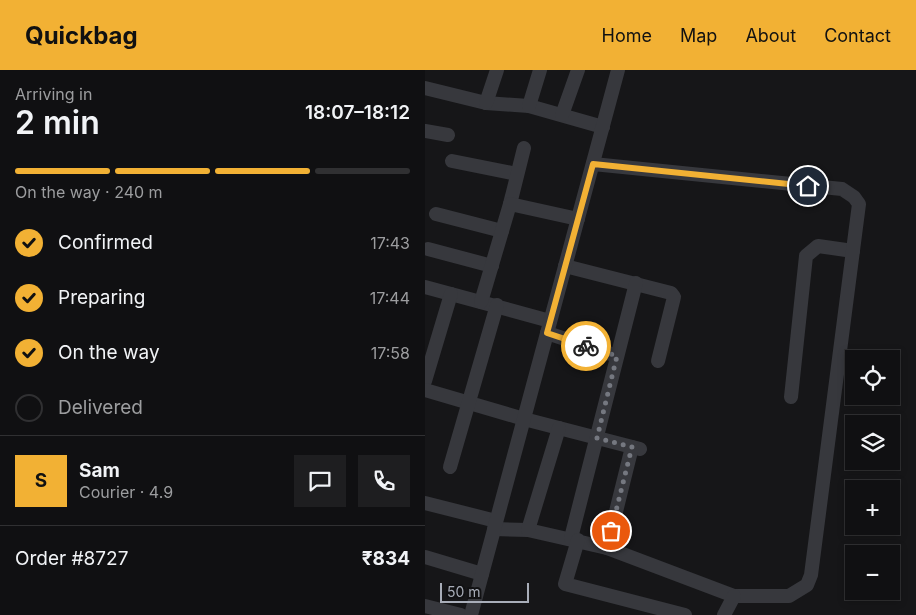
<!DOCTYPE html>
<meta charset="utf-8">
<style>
:root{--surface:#101012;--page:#1e1e20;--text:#f1f3f6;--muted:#9c9d9f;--line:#303032;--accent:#f2b134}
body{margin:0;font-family:Inter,sans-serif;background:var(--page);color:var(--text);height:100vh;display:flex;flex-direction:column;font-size:19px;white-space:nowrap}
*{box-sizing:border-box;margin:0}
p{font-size:16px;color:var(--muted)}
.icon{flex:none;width:28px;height:28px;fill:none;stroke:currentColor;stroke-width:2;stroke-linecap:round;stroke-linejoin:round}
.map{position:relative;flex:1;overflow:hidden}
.drawer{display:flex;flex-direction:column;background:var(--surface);width:425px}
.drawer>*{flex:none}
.buttons{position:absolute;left:420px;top:280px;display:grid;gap:10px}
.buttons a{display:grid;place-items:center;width:55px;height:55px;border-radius:0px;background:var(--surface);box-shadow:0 2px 8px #0003,0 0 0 1px var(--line);font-size:25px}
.scale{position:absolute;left:15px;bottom:12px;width:89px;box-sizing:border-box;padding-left:5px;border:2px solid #a8adb8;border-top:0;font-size:14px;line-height:18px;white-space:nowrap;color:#a8adb8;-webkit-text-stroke:4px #111113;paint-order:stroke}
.pin{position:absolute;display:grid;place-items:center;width:42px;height:42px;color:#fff;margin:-21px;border:2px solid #fff;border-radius:50%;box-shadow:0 1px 5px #0007}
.courier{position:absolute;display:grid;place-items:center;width:50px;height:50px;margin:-25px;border:4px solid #f2b134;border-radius:50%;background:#fff;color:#222;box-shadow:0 1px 6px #0007}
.headline em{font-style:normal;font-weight:600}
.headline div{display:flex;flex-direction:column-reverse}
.headline{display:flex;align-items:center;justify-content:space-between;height:85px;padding:0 15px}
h1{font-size:32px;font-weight:600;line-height:38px}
.bar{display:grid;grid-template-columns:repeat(4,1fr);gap:8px 5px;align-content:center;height:60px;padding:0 15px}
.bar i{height:6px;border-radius:4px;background:var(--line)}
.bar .active{background:var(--accent)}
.bar p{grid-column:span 4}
.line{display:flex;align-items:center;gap:12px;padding:0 15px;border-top:1px solid var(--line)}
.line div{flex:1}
.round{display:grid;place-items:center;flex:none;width:52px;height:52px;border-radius:0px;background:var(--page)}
ol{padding:0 15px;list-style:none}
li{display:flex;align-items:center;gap:15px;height:55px}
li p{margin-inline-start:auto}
li .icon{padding:5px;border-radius:50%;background:var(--accent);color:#111;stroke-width:4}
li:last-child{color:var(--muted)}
li i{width:28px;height:28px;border:2px solid var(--line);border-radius:50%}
header{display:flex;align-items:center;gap:30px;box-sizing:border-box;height:70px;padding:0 25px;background:var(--accent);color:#111}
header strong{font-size:24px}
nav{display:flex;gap:28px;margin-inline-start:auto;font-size:18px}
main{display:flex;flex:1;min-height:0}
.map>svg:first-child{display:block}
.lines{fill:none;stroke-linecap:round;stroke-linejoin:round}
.minor{stroke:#37383d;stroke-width:14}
.done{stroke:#757880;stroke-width:5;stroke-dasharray:0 9}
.route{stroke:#f2b134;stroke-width:6}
</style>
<header>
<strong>Quickbag</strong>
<nav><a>Home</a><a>Map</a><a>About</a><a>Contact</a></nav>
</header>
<main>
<section class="drawer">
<div class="headline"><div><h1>2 min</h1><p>Arriving in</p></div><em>18:07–18:12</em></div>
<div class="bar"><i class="active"></i><i class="active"></i><i class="active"></i><i></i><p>On the way · 240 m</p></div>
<ol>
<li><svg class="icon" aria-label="check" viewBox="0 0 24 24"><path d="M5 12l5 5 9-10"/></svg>Confirmed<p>17:43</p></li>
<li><svg class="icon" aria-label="check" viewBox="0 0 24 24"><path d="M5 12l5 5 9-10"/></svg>Preparing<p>17:44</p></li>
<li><svg class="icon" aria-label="check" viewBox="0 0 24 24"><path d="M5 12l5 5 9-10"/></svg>On the way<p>17:58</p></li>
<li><i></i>Delivered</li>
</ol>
<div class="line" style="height:90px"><b class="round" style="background:var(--accent);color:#111">S</b><div><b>Sam</b><p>Courier · 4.9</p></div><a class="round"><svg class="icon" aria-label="chat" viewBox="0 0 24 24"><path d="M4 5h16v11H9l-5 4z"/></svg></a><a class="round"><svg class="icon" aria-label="phone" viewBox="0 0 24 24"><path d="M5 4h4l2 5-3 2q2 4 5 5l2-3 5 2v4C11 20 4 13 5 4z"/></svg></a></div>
<div class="line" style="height:65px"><div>Order #8727</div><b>₹834</b></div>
</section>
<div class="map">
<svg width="491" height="545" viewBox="0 0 491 545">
<rect width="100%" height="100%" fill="#161618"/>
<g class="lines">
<!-- minor -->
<g class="minor">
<polyline points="0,18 61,33 104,36 178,57"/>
<polyline points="61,33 72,0"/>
<polyline points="104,36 115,0"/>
<polyline points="137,45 153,0"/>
<polyline points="0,61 23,65"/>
<polyline points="27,91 92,104"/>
<polyline points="85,134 99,78"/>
<polyline points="11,144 77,161"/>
<polyline points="3,179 67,196"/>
<polyline points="140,196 246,223 249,227 233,291"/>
<polyline points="0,217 125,251"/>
<polyline points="56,232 85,134 153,149"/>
<polyline points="122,263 192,286"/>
<polyline points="0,311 26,224"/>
<polyline points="0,320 99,349 215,379"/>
<polyline points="366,327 381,186 393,176 428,181"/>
<polyline points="25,397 72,235"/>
<polyline points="0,433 71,451"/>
<polyline points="69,459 103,460 182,478 309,526 364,526 382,515 386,505 434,134 429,127 417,119 168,94"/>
<polyline points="103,460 134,358"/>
<polyline points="146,468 211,213"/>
<polyline points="153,470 140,514 260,545"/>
<polyline points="182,478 207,377"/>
<polyline points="0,487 57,504"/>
<polyline points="0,536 36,545"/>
<polyline points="46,545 193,0"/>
<polyline points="299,545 309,526"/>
</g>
</g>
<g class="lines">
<!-- done -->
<polyline class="done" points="161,276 192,286 172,368 207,377 186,461"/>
<!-- route -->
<polyline class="route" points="161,276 122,263 168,94 383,116"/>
</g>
</svg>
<div class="buttons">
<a><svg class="icon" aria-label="locate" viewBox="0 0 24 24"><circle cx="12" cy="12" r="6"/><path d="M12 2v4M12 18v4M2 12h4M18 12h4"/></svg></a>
<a><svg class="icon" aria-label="layers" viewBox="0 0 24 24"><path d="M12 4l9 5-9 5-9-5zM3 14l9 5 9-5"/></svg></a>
<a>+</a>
<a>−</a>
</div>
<div class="scale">50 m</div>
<div class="pin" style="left:186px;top:461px;background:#ea580c"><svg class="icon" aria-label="bag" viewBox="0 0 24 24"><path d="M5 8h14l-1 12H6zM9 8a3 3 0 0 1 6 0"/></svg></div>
<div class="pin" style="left:383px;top:116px;background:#1f2937"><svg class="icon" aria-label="home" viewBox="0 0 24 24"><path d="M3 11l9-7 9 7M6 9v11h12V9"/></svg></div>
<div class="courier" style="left:161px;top:276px"><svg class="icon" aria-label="bike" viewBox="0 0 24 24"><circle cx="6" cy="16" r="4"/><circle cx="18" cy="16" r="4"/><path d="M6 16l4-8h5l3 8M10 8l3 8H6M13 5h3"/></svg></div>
</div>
</main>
